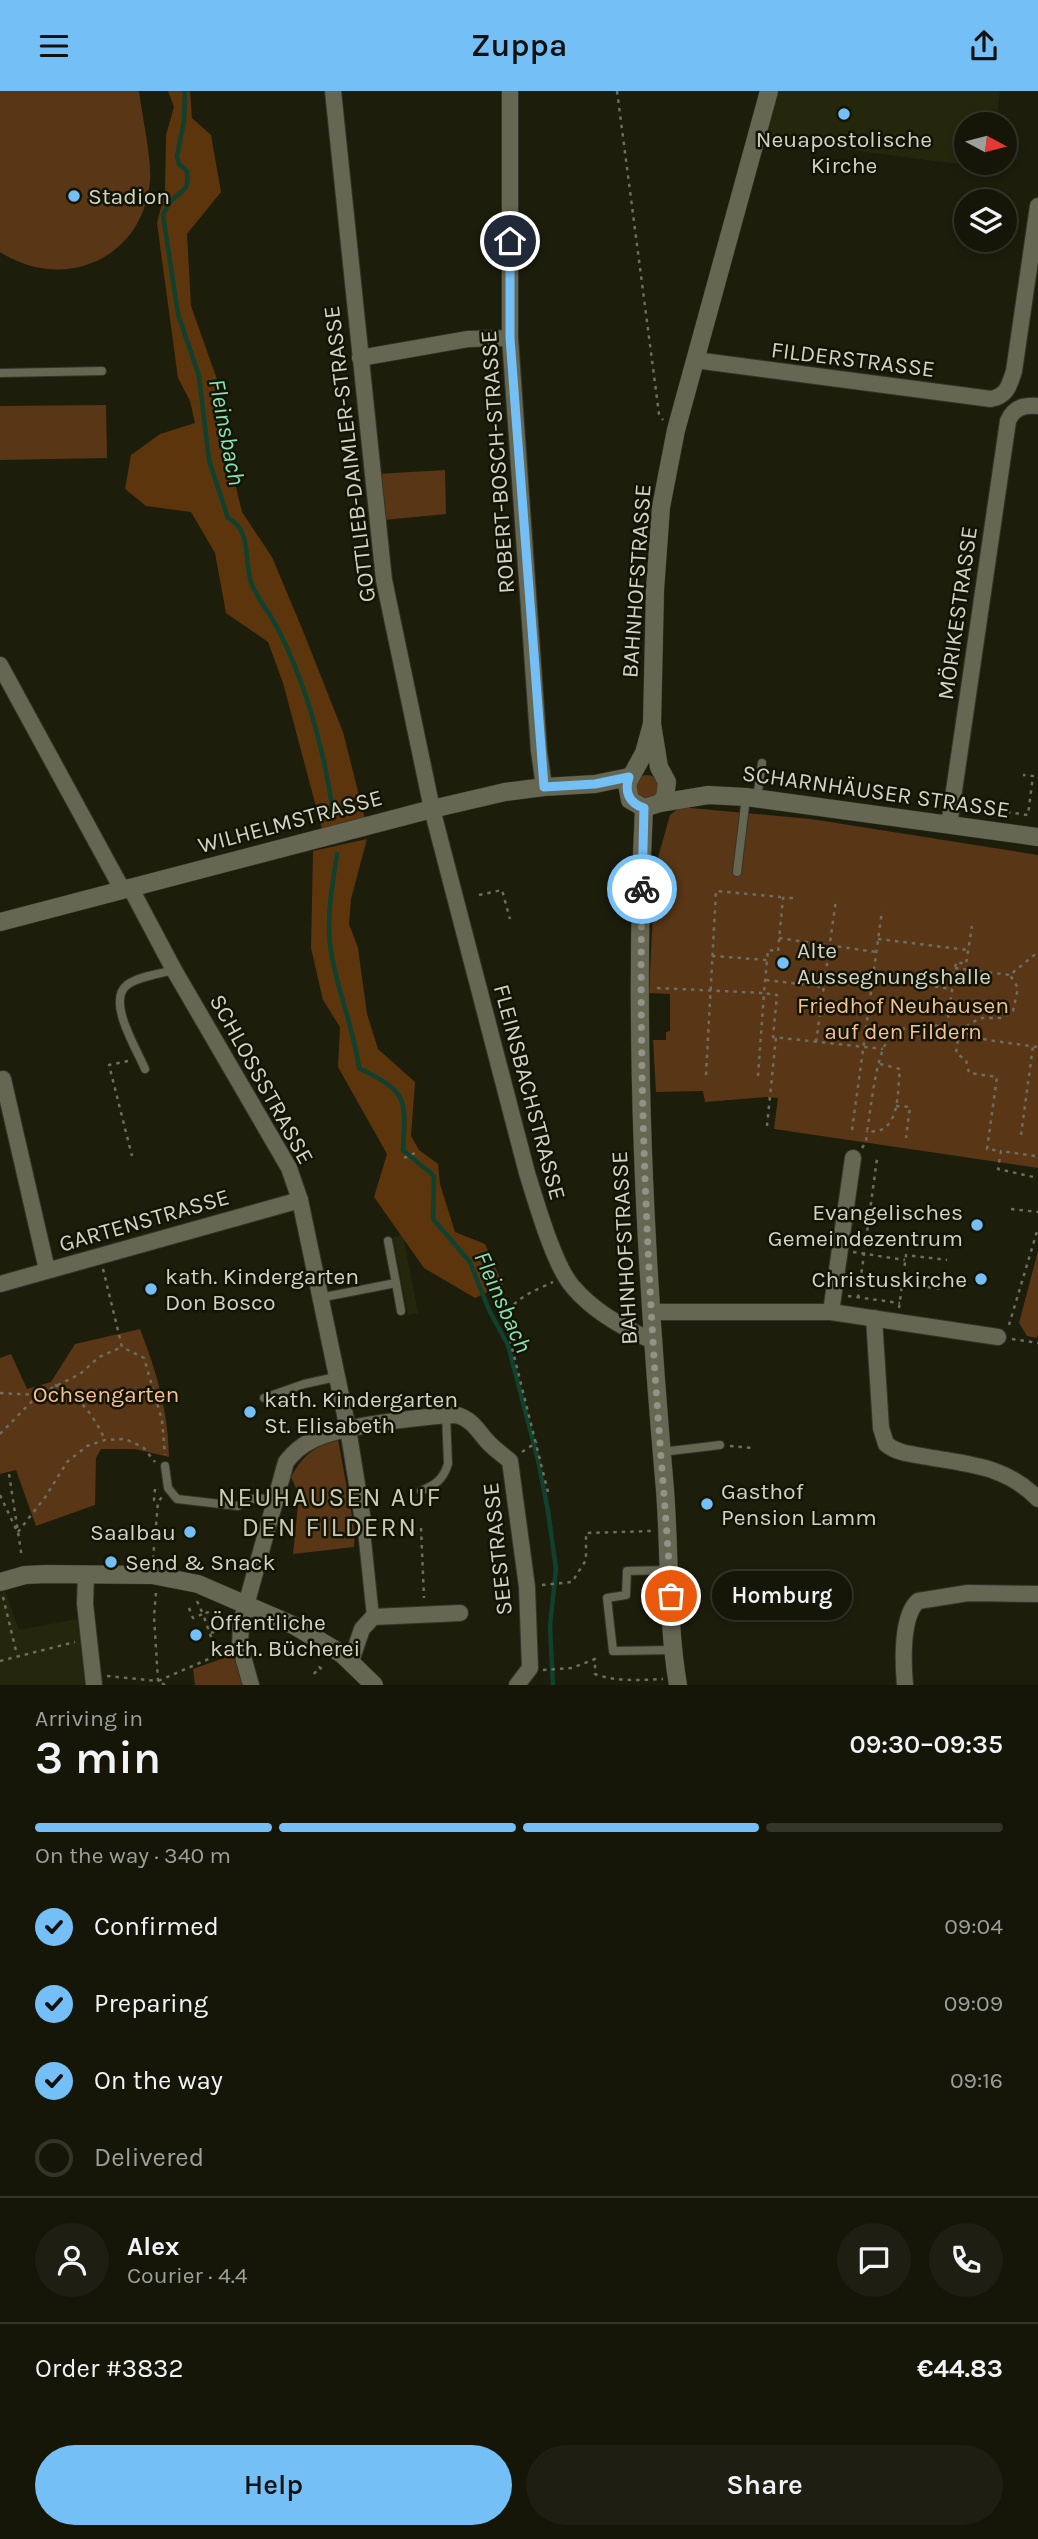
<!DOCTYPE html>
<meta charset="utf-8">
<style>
:root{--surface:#151608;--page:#1e1f12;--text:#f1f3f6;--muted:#9d9f9c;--line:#343529;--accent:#74c0f6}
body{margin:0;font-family:Karla,sans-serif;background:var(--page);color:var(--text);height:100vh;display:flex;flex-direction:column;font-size:26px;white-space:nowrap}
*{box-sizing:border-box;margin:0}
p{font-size:23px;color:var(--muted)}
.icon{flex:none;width:38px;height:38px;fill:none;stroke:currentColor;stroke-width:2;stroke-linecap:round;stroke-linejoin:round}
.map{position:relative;height:1594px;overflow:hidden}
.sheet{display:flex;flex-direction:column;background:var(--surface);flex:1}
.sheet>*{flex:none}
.needle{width:46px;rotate:97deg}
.fabs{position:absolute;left:954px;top:21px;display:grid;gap:14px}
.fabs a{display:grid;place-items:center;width:63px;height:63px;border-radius:50%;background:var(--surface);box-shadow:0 4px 10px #0003,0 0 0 2px var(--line);font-size:35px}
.pin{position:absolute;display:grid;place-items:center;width:60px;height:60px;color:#fff;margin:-30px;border:4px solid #fff;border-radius:50%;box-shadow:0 2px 7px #0007}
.courier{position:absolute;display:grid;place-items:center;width:70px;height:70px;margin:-35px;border:5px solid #74c0f6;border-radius:50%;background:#fff;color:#222;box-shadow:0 2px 9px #0007}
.bubble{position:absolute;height:49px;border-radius:24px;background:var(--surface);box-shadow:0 4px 10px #0003,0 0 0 2px var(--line);font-size:23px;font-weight:600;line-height:49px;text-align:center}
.overview em{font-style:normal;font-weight:600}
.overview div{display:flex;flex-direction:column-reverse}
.overview{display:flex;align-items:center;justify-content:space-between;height:119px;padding:0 35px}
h1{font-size:46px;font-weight:600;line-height:52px}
.bar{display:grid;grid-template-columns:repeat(4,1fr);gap:10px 7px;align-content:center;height:84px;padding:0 35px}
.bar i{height:9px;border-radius:5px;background:var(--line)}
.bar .selected{background:var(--accent)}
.bar p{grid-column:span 4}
.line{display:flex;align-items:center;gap:18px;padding:0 35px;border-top:2px solid var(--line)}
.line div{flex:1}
.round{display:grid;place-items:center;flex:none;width:74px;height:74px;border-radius:37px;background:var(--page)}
ol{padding:0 35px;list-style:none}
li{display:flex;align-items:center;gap:21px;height:77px}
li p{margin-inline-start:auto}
li .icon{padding:7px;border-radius:50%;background:var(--accent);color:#111;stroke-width:4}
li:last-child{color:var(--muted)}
li i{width:38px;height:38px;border:4px solid var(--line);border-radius:50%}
.cta{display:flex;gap:14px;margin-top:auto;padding:14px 35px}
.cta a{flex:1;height:80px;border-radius:42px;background:var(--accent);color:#111;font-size:28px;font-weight:600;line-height:80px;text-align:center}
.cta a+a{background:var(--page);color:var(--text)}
header{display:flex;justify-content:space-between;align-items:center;height:91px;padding:0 35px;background:var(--accent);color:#111;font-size:32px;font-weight:600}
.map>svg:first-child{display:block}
.built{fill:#25270d}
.green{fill:#593615}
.forest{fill:#5d350c}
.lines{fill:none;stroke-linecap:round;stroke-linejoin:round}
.stream{stroke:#0f412e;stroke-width:4.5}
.service-casing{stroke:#34342c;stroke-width:10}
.pedestrian-casing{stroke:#34342c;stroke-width:14}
.minor-casing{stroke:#34342c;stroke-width:18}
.tertiary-casing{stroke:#34342c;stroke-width:19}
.secondary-casing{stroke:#34342c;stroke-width:19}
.path{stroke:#6d6e5f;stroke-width:2.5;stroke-dasharray:3.5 5;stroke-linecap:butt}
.service{stroke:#656752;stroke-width:8}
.pedestrian{stroke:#656752;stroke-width:12}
.minor{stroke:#656752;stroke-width:16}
.tertiary{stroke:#656752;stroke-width:18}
.secondary{stroke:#656752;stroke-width:18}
.done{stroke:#929386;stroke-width:7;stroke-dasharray:0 12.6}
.route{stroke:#74c0f6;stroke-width:9}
.poi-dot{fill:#74c0f6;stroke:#131404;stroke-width:2.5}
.labels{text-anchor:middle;stroke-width:5;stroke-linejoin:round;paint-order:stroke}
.poi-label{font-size:23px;fill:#d2d3c8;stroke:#131404;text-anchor:start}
.street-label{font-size:23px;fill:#d2d3c8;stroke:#131404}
.park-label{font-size:23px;fill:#f7c093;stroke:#131404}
.water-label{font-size:24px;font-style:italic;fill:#85e2b8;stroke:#131404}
.quarter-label{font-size:26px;letter-spacing:2px;fill:#c9cbb4;stroke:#131404}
</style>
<header><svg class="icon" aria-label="menu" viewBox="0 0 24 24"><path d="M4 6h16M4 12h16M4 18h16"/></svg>Zuppa<svg class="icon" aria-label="share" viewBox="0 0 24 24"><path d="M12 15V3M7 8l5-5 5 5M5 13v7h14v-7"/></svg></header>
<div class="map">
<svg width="1038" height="1594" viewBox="0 0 1038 1594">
<rect width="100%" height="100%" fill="#1c1d0b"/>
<!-- built -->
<g class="built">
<polygon points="769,0 1000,0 996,33 966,33 966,72 990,72 990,77 757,47"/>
<polygon points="403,1144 418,1222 408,1224 393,1146"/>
<polygon points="5,1500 19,1539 77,1528 85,1594 0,1594 0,1503"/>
</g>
<!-- green -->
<g class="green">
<path d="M 0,0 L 139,0 C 142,24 152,69 150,90 C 143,168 64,202 0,161 Z"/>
<polygon points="106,314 107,367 0,369 0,315"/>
<polygon points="445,379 446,423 384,429 377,383"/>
<circle cx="647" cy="696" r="12"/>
<polygon points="680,716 811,728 1038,764 1038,1077 774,1038 778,1007 766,1006 705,1011 703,1000 656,1001 653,949 666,949 666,941 670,940 670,903 649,902 655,777 670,724"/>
<polygon points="1038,1160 1038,1243 1037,1247 1027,1245 1019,1232"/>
<path d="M 140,1238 C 157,1282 168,1319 169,1366 L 135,1358 L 101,1358 L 96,1367 L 95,1414 L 36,1435 L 16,1379 L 0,1383 L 0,1267 L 11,1263 L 27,1298 L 51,1291 L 75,1253 Z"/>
<path d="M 338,1348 L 355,1442 L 354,1456 L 293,1463 L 299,1404 L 291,1386 C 302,1365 315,1355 338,1348 Z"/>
<polygon points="235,1563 246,1594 195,1594 193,1578"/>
</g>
<!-- forest -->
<g class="forest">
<polygon points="168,0 190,0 192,27 211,44 221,101 187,143 191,215 219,294 223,342 242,421 272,466 303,540 343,641 365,728 322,738 283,592 268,551 226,522 215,462 191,421 146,415 125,398 131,364 160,343 195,332 190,310 178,287 157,132 165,100 166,44 174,16"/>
<polygon points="367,748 351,808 349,833 358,857 367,923 378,958 415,991 411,1045 419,1059 438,1073 440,1093 455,1141 485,1153 503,1194 475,1207 424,1177 374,1106 387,1063 338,976 340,936 323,909 311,857 313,760"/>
</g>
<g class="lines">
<!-- stream -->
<g class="stream">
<path d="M 185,0 L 184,30 L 177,65 L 179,73 L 187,80 C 189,101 184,97 172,109 C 168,112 166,119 163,124 L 178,223 L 199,285 L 209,369 L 228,427 C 253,440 243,471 252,494 C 259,510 272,525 279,540 C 307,596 324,660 333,721"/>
<path d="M 337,763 C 332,796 325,833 332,866 C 339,904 354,939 359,977 C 408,1002 406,1006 403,1059 L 434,1085 L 433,1128 L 470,1171 L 489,1219 L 508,1254 L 538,1369 L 548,1420 L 556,1478 L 550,1535 L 553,1594"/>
</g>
<!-- service casing -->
<g class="service-casing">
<g id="service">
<polyline points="0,282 102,280"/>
<polyline points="757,707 762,672"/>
<polyline points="737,781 746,706"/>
<path d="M 145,978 C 137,958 106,910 127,894 C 139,885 160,883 174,879"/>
<polyline points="396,1192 401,1220"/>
<polyline points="319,1207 396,1192 388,1150"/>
<polyline points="264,1307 304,1293 336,1286"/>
<polyline points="662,1361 720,1354"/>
<polyline points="165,1375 168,1397 177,1408 238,1415 251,1408 276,1407"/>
<path d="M 421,1400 C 435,1394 443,1389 448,1373 L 446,1324"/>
<polyline points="669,1479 627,1480 626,1504 607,1507 613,1560 673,1559"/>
</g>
</g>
<!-- pedestrian casing -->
<g class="pedestrian-casing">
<polyline id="pedestrian" points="363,1430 373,1526"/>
</g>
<!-- minor casing -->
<g class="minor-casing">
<g id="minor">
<path d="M 333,0 L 384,489 L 432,718 L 527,1082 C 536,1110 554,1175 573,1196 C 594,1221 623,1237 653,1250"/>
<polyline points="510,0 510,247 539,660 544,696"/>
<polyline points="360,267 468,248 510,247"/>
<path d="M 695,269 L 991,308 C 1007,305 1009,295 1014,280 L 1038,115"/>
<polyline points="0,574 122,798"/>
<path d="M 949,734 L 1008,330 C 1014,316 1024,314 1038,315"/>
<polyline points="130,796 174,879 289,1077 300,1109 348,1338 363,1430"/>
<polyline points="3,988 47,1179"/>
<polyline points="0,1193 300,1109"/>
<polyline points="652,1221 831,1221 998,1246"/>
<polyline points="831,1221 853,1067"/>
<path d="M 874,1227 L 881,1337 L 886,1353 C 898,1363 913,1363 928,1366 C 971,1374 1006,1375 1038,1408"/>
<polyline points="86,1483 85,1513 94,1594"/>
<polyline points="351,1570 362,1538 373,1526 460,1522"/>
<path d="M 251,1594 L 240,1555 L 241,1532 L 286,1371 C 293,1362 300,1355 311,1350 C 336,1335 426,1325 457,1324 C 473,1329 477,1339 487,1350 C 494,1358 503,1364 510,1370 L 527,1496 L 530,1577 L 517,1594"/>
<path d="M 905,1594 C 903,1572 901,1525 918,1510 L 968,1502 L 1038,1503"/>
</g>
</g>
<!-- tertiary casing -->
<g class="tertiary-casing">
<g id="tertiary">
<polyline points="652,633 644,662 627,693 630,709 644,717 660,712 665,706 667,691 659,676 652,633 655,499 661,416 676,339 769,0"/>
<polyline points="660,712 708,704 746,706 1038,746"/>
<path d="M 644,717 C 633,944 645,1173 665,1399 C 670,1463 667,1530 678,1594"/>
<polyline points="0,831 432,718 505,701 544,696 595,693 629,686"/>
</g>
</g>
<!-- secondary casing -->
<g class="secondary-casing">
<polyline id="secondary" points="0,1491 25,1484 46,1483 152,1484 198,1493 295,1535 342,1563 374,1594"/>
</g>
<!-- path -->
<g class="path">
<polyline points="617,0 659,323 663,329"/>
<polyline points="965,715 1028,724 1033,685 1023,684"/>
<polyline points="479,804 502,799 510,828"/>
<polyline points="793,807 783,807 778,860 768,859 764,902 777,904 773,946 883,958"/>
<polyline points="779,847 876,861"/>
<polyline points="878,848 968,859"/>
<polyline points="712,865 768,869"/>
<polyline points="955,877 1010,884"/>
<polyline points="766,889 824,896"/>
<polyline points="901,891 952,898"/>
<polyline points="657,897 764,902 758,985"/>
<polyline points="947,935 956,871 966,873 972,835"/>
<polyline points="959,940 980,927 1002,927 1013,920 1018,897 1010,884 1038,861"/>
<polyline points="959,940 987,949 1038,956"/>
<polyline points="816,951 836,809"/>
<polyline points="128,970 109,974 132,1065"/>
<path d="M 880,973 L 900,978 C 897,1001 901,1045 867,1040 C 871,1017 875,974 885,954 C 899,928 937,932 959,940 L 956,962 L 966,969 L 969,982 L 997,986 L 987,1058 L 1001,1060"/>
<polyline points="706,984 716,800 781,806"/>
<polyline points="896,1015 910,1016 906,1047"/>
<polyline points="767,1035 776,946"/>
<polyline points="852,1039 882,820"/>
<polyline points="1021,1044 1033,955"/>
<polyline points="862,1057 866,1051 867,1040"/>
<polyline points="1035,1065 1001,1060 998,1078 1038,1087"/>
<polyline points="404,1067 415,1062"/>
<polyline points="1011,1118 1038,1121"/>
<polyline points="853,1161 905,1169"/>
<polyline points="103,1178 122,1256 144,1267 162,1329 165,1364"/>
<polyline points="902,1193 944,1198"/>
<polyline points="848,1205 900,1212"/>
<polyline points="858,1207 877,1068"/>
<polyline points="899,1217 906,1164 947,1169"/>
<polyline points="1009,1234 1038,1137"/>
<polyline points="1012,1248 1038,1252"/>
<path d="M 55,1294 C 80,1305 94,1325 105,1349"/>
<polyline points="0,1302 38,1304"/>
<polyline points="0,1343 38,1304 80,1283 99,1266 122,1256"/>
<polyline points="730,1355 753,1357"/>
<polyline points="522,1361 537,1351"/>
<polyline points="9,1383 22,1467"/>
<polyline points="155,1398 154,1409 158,1411"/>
<path d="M 548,1401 L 505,1229 C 509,1209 536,1199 553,1191"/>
<polyline points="0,1404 16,1438"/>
<polyline points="421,1437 424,1507"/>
<polyline points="18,1441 46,1405 67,1371 87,1355 105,1349 125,1348 143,1356 155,1371"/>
<polyline points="153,1468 158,1411 162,1406"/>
<polyline points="542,1494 572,1491 586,1469 586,1442 651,1440"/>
<polyline points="3,1506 17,1564"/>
<polyline points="197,1510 203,1523 214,1519"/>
<polyline points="189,1517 193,1527 203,1523 217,1563"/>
<polyline points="211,1542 227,1535"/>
<polyline points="0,1570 75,1551"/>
<path d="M 543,1579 L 572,1577 L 595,1568 L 595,1583 C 616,1591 641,1589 663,1588"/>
<polyline points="314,1583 319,1576 323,1579"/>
<polyline points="107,1585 158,1590 154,1525 156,1502"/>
<polyline points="165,1594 158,1590 227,1560"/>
</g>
<!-- service -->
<use href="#service" class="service"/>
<!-- pedestrian -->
<use href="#pedestrian" class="pedestrian"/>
<!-- minor -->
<use href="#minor" class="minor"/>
<!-- tertiary -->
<use href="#tertiary" class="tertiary"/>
<!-- secondary -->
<use href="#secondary" class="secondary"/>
</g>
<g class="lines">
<!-- done -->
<path class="done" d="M 642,798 C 639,949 644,1100 653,1250 C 658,1336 666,1420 671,1505"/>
<!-- route -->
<path class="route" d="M 510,150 L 510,247 L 544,696 L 595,693 L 629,686 C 624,701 629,712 644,717 L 642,798"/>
</g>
<!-- markers -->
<g class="poi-dot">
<circle cx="844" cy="23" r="7"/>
<circle cx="74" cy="105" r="7"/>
<circle cx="783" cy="872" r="7"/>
<circle cx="977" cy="1134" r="7"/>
<circle cx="981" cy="1188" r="7"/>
<circle cx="151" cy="1198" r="7"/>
<circle cx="250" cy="1321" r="7"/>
<circle cx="707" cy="1413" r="7"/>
<circle cx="190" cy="1441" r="7"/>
<circle cx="111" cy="1471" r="7"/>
<circle cx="196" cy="1544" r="7"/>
</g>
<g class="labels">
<!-- poi labels -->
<g class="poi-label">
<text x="844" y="56" text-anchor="middle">Neuapostolische<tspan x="844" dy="26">Kirche</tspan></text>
<text x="88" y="113">Stadion</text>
<text x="797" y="867">Alte<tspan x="797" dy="26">Aussegnungshalle</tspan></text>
<text x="963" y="1129" text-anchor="end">Evangelisches<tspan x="963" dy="26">Gemeindezentrum</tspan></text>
<text x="165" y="1193">kath. Kindergarten<tspan x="165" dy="26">Don Bosco</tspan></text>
<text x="967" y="1196" text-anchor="end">Christuskirche</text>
<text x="264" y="1316">kath. Kindergarten<tspan x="264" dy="26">St. Elisabeth</tspan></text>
<text x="721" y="1408">Gasthof<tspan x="721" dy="26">Pension Lamm</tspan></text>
<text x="176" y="1449" text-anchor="end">Saalbau</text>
<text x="125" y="1479">Send &amp; Snack</text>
<text x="210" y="1539">Öffentliche<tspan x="210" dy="26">kath. Bücherei</tspan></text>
</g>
<!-- street labels -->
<g class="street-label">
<text transform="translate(853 268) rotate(7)" y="8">FILDERSTRASSE</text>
<text transform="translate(349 363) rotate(-97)" y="8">GOTTLIEB-DAIMLER-STRASSE</text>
<text transform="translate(497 371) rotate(-94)" y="8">ROBERT-BOSCH-STRASSE</text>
<text transform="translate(636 490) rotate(-86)" y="8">BAHNHOFSTRASSE</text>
<text transform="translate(957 522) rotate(-82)" y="8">MÖRIKESTRASSE</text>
<text transform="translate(876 700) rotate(8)" y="8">SCHARNHÄUSER STRASSE</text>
<text transform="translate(290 730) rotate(-15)" y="8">WILHELMSTRASSE</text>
<text transform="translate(262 988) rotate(61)" y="8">SCHLOSSSTRASSE</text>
<text transform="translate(530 1001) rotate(75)" y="8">FLEINSBACHSTRASSE</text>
<text transform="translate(144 1129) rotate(-16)" y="8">GARTENSTRASSE</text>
<text transform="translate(624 1157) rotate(-93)" y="8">BAHNHOFSTRASSE</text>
<text transform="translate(497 1458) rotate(-96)" y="8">SEESTRASSE</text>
</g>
<!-- park labels -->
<g class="park-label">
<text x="903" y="922">Friedhof Neuhausen<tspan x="903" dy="26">auf den Fildern</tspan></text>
<text x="106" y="1311">Ochsengarten</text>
</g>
<!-- water labels -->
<g class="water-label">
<text transform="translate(227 341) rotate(79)" y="8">Fleinsbach</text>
<text transform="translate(503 1211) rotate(66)" y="8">Fleinsbach</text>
</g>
<!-- quarter labels -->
<g class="quarter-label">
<text x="330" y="1415">NEUHAUSEN AUF<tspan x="330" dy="30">DEN FILDERN</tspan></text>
</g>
</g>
</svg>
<div class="fabs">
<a><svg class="needle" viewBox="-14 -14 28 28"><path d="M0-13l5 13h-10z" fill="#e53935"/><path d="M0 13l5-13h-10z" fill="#9d9f9c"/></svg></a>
<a><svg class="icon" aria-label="layers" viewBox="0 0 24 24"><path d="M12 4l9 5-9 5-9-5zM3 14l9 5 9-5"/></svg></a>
</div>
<div class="pin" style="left:671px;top:1505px;background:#ea580c"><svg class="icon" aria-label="bag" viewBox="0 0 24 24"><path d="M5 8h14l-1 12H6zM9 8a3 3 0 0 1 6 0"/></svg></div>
<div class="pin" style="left:510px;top:150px;background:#1f2937"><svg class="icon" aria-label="home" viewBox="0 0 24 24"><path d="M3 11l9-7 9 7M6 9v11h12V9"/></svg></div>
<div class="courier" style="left:642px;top:798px"><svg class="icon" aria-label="bike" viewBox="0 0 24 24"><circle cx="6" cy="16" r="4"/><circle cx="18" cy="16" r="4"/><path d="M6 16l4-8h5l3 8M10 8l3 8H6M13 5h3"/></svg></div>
<div class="bubble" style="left:712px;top:1480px;width:140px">Homburg</div>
</div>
<section class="sheet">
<div class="overview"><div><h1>3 min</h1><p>Arriving in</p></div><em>09:30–09:35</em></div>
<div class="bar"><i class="selected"></i><i class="selected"></i><i class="selected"></i><i></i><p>On the way · 340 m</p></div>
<ol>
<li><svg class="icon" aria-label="check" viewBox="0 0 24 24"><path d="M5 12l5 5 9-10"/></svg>Confirmed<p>09:04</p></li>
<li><svg class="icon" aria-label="check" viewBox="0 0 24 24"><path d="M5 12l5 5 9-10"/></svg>Preparing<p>09:09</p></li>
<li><svg class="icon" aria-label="check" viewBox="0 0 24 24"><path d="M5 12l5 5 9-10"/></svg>On the way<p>09:16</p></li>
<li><i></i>Delivered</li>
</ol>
<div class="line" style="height:126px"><a class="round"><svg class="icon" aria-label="person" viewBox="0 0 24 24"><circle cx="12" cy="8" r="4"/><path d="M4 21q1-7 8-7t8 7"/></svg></a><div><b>Alex</b><p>Courier · 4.4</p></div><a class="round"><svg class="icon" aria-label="chat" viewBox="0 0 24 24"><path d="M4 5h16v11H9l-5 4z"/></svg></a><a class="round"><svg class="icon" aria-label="phone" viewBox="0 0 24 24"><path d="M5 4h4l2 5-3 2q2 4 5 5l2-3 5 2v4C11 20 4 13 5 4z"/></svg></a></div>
<div class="line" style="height:91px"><div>Order #3832</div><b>€44.83</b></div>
<div class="cta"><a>Help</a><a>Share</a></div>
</section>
